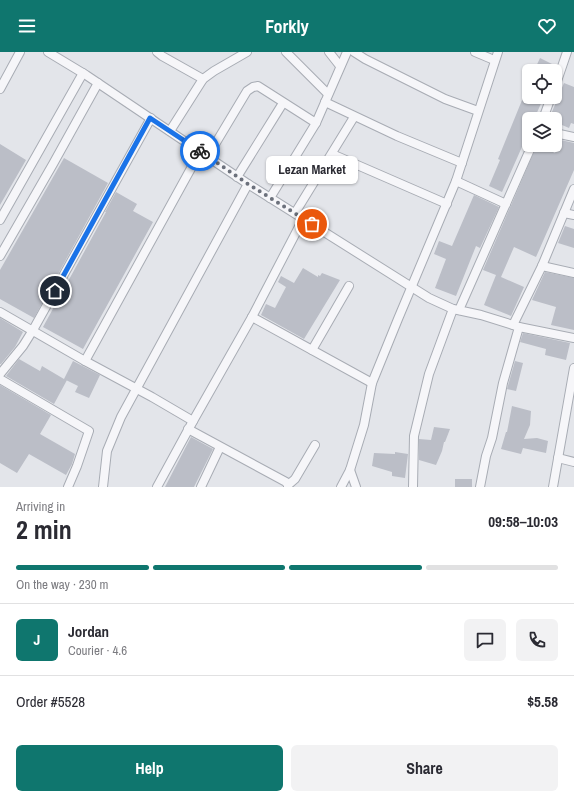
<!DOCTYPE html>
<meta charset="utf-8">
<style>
:root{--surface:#fff;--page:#f2f2f3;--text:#2b2b33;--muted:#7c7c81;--line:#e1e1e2;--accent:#0f766e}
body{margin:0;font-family:"Archivo Narrow",sans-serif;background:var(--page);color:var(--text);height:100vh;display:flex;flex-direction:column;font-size:15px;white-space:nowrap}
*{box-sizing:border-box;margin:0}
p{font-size:13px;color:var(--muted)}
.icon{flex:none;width:22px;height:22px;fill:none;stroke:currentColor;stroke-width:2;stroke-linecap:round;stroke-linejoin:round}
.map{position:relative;height:435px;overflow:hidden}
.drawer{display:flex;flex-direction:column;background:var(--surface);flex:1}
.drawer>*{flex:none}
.buttons{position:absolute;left:522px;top:12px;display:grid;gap:8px}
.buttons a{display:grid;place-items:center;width:40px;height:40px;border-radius:6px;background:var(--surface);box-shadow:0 1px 3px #0004;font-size:20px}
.pin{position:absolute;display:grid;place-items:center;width:34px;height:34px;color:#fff;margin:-17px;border:2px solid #fff;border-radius:50%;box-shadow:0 1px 4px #0007}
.courier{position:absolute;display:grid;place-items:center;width:40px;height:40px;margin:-20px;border:3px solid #1a73e8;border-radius:50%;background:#fff;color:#222;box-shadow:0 1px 5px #0007}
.bubble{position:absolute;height:28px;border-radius:6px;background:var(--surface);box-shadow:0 1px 3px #0004;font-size:13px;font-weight:700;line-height:28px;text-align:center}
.headline em{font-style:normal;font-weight:700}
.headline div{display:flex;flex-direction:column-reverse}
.headline{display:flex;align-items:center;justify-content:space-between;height:68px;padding:0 16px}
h1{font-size:26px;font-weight:700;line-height:30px}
.bar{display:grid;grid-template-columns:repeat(4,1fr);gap:6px 4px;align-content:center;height:48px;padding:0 16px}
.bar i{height:5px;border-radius:3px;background:var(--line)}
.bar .on{background:var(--accent)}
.bar p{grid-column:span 4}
.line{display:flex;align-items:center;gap:10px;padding:0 16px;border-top:1px solid var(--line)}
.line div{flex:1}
.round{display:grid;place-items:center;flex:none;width:42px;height:42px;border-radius:6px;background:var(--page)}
.action{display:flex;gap:8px;margin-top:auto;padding:8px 16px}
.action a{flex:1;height:46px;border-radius:6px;background:var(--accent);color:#fff;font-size:16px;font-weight:700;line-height:46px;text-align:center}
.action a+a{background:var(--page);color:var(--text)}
header{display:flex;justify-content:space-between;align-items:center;height:52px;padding:0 16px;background:var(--accent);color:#fff;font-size:18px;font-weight:700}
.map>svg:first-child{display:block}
.building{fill:#bbbec7}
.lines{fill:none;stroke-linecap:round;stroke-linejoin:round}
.minor-casing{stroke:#a8acb4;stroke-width:10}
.minor{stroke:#f6f6f9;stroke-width:8}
.done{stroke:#6c717c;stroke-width:4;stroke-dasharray:0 7.2}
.route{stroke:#1a73e8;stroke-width:5}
</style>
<header><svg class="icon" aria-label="menu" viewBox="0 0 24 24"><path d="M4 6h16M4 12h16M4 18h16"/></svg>Forkly<svg class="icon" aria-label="heart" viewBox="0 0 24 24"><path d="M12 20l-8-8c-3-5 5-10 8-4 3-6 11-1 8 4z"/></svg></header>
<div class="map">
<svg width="574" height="435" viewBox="0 0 574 435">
<rect width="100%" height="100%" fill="#e3e5ea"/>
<!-- building -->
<g class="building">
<polygon points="540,6 556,14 555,19 534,19"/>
<polygon points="529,31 529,45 544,45 534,67 529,65 529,79 502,140 489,134 500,108 498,107"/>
<polygon points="564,31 574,35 574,72 571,71 569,76 555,70 555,67 549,67"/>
<polygon points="561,88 574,91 574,118 540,196 536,205 514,195 501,225 524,235 511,264 484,253 496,223 483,218 537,93 555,101"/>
<polygon points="0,92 26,108 0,153"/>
<polygon points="64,106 108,131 34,266 0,247 0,218"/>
<polygon points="116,140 137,152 133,159 153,170 83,297 43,275 106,160 105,160"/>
<polygon points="474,143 499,155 480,196 476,194 456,244 435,236 446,207 434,202 439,189 452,194"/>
<polygon points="565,174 574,177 574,196 558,191"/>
<polygon points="303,216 318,225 318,223 320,224 322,221 340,228 304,287 261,263 266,252 275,256 286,235 278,230 281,224 294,231"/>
<polygon points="545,220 574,226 574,278 551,273 556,255 532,248"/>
<polygon points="0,266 23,280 15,295 1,312 0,312"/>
<polygon points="523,281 570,291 566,308 545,303 546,297 520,290"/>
<polygon points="19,307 40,319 42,314 64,327 73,309 100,323 89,346 75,340 78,334 64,327 67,328 54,352 6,324"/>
<polygon points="515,309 523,311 516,339 507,337"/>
<polygon points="0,333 51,363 40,382 75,402 72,412 66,423 29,402 17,421 0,411"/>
<polygon points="512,354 531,359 530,373 524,387 537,386 548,389 546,401 523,396 521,402 501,397 506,380 507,380"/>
<polygon points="434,375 450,377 445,390 444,390 442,399 436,413 419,408 419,387 431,388"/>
<polygon points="191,385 213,397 194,435 165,435"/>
<polygon points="395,400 408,402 405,426 392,424 392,420 372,414 374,401 395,402"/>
<rect x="455" y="427" width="17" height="8"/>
</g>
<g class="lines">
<!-- minor casing -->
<g class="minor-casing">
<g id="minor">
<polyline points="48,0 86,23 248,132 429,246 453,257 481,263 513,273 519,275 574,286"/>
<polyline points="157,0 162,4 203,27"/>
<polyline points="286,0 328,42"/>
<polyline points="329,0 340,14"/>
<polyline points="354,0 365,7 445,47 478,59"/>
<polyline points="475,0 494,8"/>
<polyline points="555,35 567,0"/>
<polyline points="0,37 20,0"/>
<polyline points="325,50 397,84 462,111"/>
<polyline points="543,67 551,45"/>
<polyline points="170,79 203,27 214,19 247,0"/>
<polyline points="555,81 574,85"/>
<polyline points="332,102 447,152"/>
<polyline points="208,104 247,39 253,35 258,34 316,71"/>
<polyline points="237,125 283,51"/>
<polyline points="456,129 506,152"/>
<polyline points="270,146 316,71 347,0"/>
<polyline points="295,161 354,65"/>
<polyline points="564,161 574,163"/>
<polyline points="0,168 83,21"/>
<polyline points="0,204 53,112 98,31"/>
<polyline points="542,214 574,221"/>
<polyline points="459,258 532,93"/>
<polyline points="0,260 85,309 152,345 193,369"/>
<polyline points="252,265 372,331"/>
<polyline points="513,273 542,214 574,137"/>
<polyline points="312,298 349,234"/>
<polyline points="85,309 200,100"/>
<polyline points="0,322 23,294 33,278 151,66"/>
<polyline points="0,327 89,379 77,414 68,435"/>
<polyline points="188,377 286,430 288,433 288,435"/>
<polyline points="558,406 574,410"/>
<polyline points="350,418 356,435"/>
<polyline points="288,433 295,427 315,393"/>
<polyline points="103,435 107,399 121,365 248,132"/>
<polyline points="157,435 193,369 252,265 303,167"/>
<polyline points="201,435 220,395"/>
<polyline points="341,435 350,418 364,373 372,331 398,267 456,129 498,0"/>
<polyline points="413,435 414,384 429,322 453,257"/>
<polyline points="480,435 486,404 492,386 503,331 519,275"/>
<polyline points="553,435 574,316"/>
</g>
</g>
<!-- minor -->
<use href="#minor" class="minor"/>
</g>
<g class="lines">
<!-- done -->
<polyline class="done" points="200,99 248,132 312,172"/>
<!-- route -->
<polyline class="route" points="55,239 150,66 200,99"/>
</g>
</svg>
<div class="buttons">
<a><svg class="icon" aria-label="locate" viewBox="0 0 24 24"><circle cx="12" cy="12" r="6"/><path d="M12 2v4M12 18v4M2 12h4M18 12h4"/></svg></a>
<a><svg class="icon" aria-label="layers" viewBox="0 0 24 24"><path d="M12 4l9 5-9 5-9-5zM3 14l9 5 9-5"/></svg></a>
</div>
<div class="pin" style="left:312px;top:172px;background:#ea580c"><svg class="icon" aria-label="bag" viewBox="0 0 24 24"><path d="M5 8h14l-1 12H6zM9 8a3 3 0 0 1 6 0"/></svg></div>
<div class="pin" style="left:55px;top:239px;background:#1f2937"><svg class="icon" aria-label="home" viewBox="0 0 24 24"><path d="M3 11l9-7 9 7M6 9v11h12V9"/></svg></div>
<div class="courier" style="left:200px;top:99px"><svg class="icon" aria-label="bike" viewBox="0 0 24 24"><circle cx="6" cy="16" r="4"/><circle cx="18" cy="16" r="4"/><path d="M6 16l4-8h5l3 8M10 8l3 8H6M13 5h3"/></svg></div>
<div class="bubble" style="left:266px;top:104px;width:92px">Lezan Market</div>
</div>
<section class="drawer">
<div class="headline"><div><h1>2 min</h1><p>Arriving in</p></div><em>09:58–10:03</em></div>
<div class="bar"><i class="on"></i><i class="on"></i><i class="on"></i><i></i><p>On the way · 230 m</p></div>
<div class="line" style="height:72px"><b class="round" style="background:var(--accent);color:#fff">J</b><div><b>Jordan</b><p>Courier · 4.6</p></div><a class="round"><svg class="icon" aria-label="chat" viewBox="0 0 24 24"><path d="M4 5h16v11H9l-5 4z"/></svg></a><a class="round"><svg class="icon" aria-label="phone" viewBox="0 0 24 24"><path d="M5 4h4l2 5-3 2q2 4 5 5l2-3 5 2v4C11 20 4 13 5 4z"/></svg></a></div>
<div class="line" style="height:52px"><div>Order #5528</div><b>$5.58</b></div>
<div class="action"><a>Help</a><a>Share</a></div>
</section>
